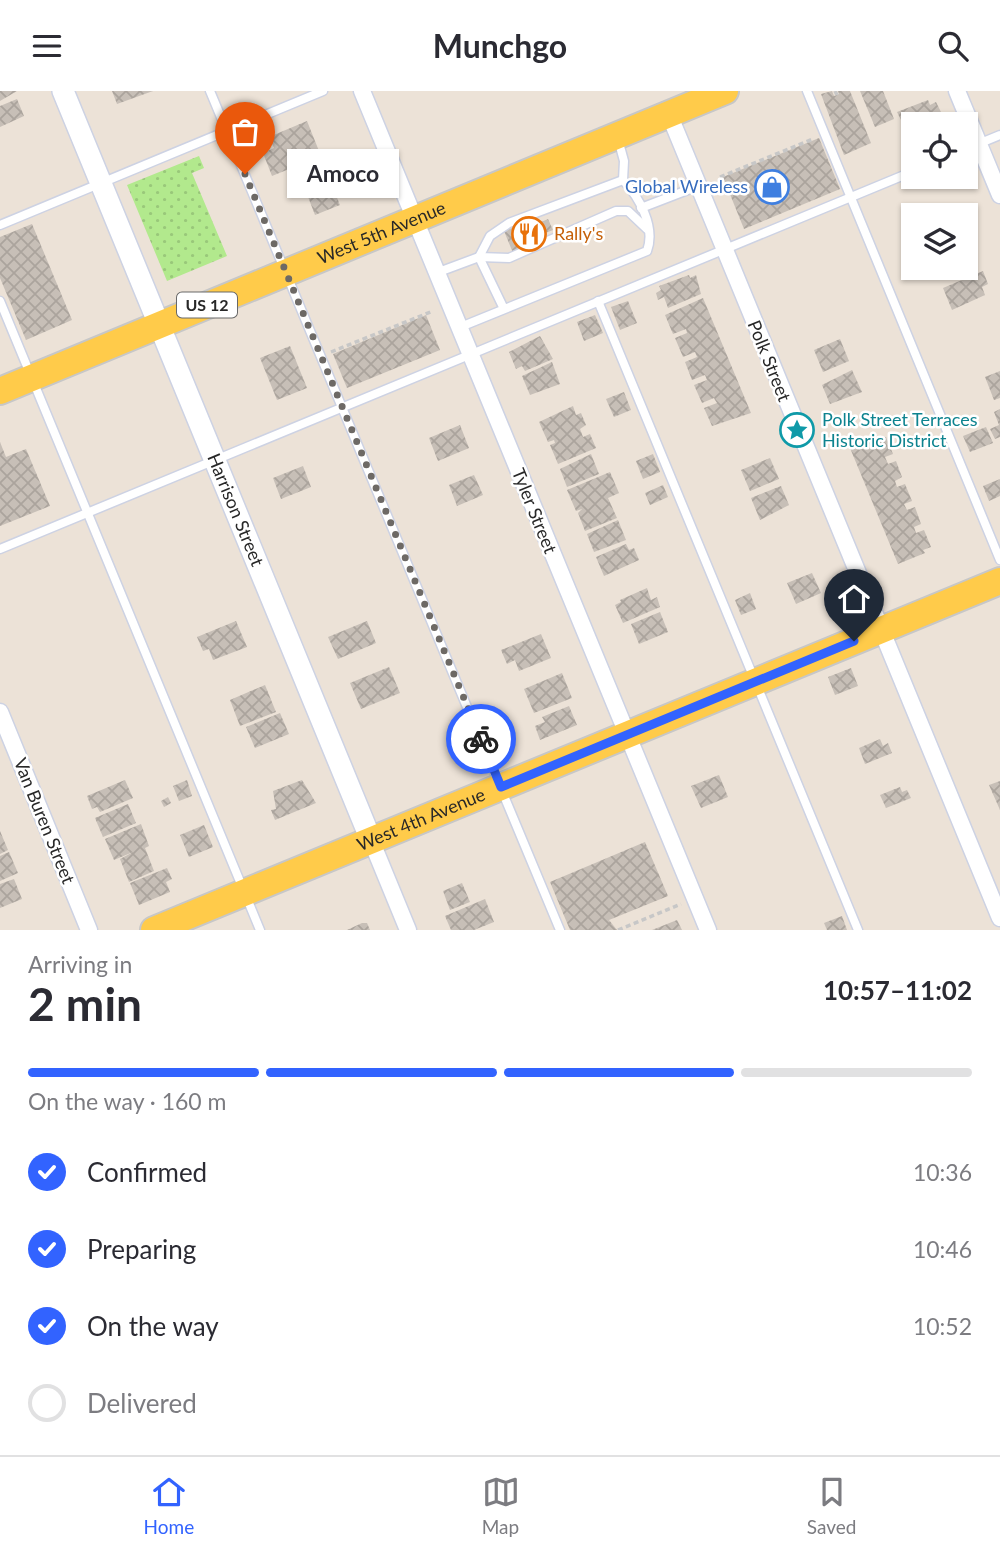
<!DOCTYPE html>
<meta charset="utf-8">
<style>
:root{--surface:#fff;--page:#f7f7f7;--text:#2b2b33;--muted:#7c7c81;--line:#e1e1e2;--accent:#3263ff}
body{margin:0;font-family:Lato,sans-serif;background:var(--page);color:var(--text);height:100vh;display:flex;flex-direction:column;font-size:26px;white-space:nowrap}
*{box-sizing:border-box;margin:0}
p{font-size:23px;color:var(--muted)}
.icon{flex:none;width:38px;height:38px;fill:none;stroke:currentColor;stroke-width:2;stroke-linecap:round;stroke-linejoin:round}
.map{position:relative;height:839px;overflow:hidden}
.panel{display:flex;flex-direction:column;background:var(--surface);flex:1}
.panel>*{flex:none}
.fabs{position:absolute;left:901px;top:21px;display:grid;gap:14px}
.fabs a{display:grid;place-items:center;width:77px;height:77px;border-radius:0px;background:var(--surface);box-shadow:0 2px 5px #0004;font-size:35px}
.pin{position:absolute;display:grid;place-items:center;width:60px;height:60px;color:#fff;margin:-72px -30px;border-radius:50% 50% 50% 0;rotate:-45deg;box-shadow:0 0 7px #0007}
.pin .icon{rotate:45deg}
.courier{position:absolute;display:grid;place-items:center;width:70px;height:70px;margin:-35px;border:5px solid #3263ff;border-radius:50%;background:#fff;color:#222;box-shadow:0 2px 9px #0007}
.bubble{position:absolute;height:49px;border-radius:0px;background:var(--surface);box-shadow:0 2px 5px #0004;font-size:23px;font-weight:700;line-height:49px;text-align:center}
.summary em{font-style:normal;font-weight:700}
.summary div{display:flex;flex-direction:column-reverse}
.summary{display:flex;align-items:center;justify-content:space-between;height:119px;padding:0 28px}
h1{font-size:46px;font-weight:700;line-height:52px}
.bar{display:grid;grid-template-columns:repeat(4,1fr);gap:10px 7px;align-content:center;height:84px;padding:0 28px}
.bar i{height:9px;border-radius:5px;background:var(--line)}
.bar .selected{background:var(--accent)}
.bar p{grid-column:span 4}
ol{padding:0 28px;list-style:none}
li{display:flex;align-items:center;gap:21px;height:77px}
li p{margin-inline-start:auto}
li .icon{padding:7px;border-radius:50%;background:var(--accent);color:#fff;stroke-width:4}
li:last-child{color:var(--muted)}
li i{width:38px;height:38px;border:4px solid var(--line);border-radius:50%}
header{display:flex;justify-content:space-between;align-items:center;height:91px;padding:0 28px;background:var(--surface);font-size:32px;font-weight:700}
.dock{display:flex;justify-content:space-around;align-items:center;height:98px;border-top:2px solid var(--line);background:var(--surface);font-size:19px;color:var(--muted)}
.dock a{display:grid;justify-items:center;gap:4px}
.dock .selected{color:var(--accent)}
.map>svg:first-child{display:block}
.grass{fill:url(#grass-dots)}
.building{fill:url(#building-cross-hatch)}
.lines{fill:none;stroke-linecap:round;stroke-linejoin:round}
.service-casing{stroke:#cdd2e3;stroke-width:11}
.minor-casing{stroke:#cdd2e3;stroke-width:19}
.tertiary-casing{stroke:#cdd2e3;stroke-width:24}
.primary-casing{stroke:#c7c7c7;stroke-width:30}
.path{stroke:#c7c7c7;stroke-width:3.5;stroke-dasharray:5 3.5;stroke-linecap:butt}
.service{stroke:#fff;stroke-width:8}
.minor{stroke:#fff;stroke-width:16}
.tertiary{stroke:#fff;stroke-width:21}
.primary{stroke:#ffcb4a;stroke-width:26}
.done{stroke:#6d6965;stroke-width:7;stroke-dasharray:0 12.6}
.route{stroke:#3263ff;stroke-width:9}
.labels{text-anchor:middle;stroke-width:5;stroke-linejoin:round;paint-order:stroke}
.shield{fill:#fff;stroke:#686868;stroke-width:2}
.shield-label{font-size:16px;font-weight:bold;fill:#282828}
.shop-label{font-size:18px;fill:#366cbe;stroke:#fff;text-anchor:end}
.street-label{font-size:18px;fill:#282828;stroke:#fff}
.food-label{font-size:18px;fill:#c56008;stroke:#fff;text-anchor:start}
.culture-label{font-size:18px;fill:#0d838f;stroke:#fff;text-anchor:start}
</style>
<header><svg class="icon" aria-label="menu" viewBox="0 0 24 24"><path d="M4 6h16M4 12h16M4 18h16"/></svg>Munchgo<svg class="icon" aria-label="search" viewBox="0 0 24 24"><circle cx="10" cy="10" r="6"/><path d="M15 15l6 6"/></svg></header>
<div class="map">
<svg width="1000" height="839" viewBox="0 0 1000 839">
<defs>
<pattern id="grass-dots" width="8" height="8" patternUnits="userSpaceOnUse" patternTransform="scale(1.75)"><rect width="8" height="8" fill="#b2e98d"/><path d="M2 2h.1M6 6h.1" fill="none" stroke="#99c87a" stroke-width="1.8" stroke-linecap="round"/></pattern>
<pattern id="building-cross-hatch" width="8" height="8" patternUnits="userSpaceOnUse" patternTransform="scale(1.75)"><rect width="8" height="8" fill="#c7bfb7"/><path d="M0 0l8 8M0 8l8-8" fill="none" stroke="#aba49d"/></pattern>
</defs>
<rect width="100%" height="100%" fill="#ece2d7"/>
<!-- grass -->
<polygon class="grass" points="199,65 204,77 192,82 227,165 167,190 127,94"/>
<!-- building -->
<g class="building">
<polygon points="0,0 17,0 0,10"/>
<polygon points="112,0 153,0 117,13"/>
<polygon points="832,0 834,5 839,3 838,0 850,0 871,52 844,64 821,3"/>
<polygon points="860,0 883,0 894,28 875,36"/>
<polygon points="17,8 24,25 0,36 0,15"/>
<polygon points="928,9 930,14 936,11 941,21 934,24 938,33 914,33 913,47 905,27 901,29 897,21"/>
<polygon points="307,30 321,65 272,85 263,62 274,57 269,46"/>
<polygon points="819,47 840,98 744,138 723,86"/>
<polygon points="324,75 340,114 315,124 300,85"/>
<polygon points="957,116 960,124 937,124"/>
<polygon points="548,128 553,139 525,150 528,156 513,162 504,140 519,134 521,140"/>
<polygon points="32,133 72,229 26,249 0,187 0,146"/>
<polygon points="914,134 914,155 911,149 906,151 901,139"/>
<polygon points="983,180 988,193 982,196 985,204 952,219 943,197"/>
<polygon points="689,184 690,187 696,184 701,203 668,217 664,206 658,209 656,202 661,199 659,195"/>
<polygon points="703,207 751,322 712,335 704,317 717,312 715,309 714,307 702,312 694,294 707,289 705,284 692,289 685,271 697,266 695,261 683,266 675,247 687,242 686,238 673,243 665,224"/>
<polygon points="628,210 637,232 620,239 611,216"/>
<polygon points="426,224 440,259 347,297 333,263"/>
<polygon points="595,224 603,242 584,250 577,231"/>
<polygon points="540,245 553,268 525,280 522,275 516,278 509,261"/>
<polygon points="840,248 849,270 823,281 814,259"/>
<polygon points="290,255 307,297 277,309 260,267"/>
<polygon points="552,271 560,293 530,304 522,285"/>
<polygon points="852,279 862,301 830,313 822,294"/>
<polygon points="1000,280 1000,307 994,309 985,286"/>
<polygon points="624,301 631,319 614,326 606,308"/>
<polygon points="573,315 576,324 581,322 586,334 580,338 583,346 590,343 596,357 558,373 550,354 555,352 554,349 548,351 539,331"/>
<polygon points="1000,318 1000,346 995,348 990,338 999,334 994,321"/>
<polygon points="460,334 469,357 438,370 429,347"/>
<polygon points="986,336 993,352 970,361 963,345"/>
<polygon points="877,346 878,350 886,346 893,363 885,366 888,373 896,370 902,386 895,390 897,396 905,393 912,410 904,413 907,419 915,416 921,433 914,436 916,442 924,439 931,456 923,459 925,462 898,473 850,357"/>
<polygon points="0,351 6,366 26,358 50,415 0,435"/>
<polygon points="591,363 599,383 567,396 560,378"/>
<polygon points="653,363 660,381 643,388 636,370"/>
<polygon points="770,367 779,388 750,400 741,379"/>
<polygon points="303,375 311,396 281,408 273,387"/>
<polygon points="610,381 619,402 608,407 617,427 585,440 578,422 582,418 576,420 567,399"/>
<polygon points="474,384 483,404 457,415 449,394"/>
<polygon points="1000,388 1000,405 989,410 983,395"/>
<polygon points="663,394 668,406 650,414 645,402"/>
<polygon points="781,395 789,414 760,429 751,407"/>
<polygon points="618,429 626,449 594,461 587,443"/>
<polygon points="626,453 629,459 634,457 639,469 604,485 596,466"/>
<polygon points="812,482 821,502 796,513 787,492"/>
<polygon points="647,497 651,509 657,506 660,516 623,532 615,514 621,511 620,509"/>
<polygon points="750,502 756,518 741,524 735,509"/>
<polygon points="660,521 668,541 639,553 631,533"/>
<polygon points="236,530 247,556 213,569 209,558 203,560 197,546"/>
<polygon points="367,530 376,552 338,568 328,546"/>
<polygon points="541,543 551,567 519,580 515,569 507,573 501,559"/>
<polygon points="389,576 400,602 361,618 350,592"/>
<polygon points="851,577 858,595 835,604 828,586"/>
<polygon points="562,582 572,607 534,622 524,598"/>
<polygon points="265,594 276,621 240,635 230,609"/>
<polygon points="569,615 577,634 540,649 535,635 545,631 542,626"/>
<polygon points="280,622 289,643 255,657 246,636"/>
<polygon points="880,648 883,655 888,652 892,662 865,673 859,657"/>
<polygon points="719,684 728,706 701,717 691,695"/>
<polygon points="125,689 133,707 100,721 97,716 92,718 87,705"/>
<polygon points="187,689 192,705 179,710 173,695"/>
<polygon points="302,689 316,712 275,729 271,719 276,718 273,700"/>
<polygon points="1000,690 1000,719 989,694"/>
<polygon points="900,696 902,701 907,699 911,707 886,717 880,704"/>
<polygon points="168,706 171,712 164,716 161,710"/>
<polygon points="128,713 136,732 103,746 95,727"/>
<polygon points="141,733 149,755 145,757 154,780 129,791 120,768 133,761 114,769 105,748"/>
<polygon points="204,734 213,756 189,766 180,744"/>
<polygon points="0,740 8,759 0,763"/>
<polygon points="645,751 668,805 609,829 617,839 570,839 550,791"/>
<polygon points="9,761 18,782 0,790 0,765"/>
<polygon points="167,777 172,788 166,791 170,801 139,814 130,792"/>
<polygon points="14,788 22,808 0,817 0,793"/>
<polygon points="462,792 470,811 450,819 443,800"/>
<polygon points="485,808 494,831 474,839 451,839 445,825"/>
<polygon points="842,825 847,839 827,839 824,832"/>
<polygon points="677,829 682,839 652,839"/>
<polygon points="367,832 370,839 347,839 362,832"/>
</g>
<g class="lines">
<!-- service casing -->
<g class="service-casing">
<g id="service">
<polyline points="210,0 560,839"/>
<polyline points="807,0 1000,469"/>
<polyline points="618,48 624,70 623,89"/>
<polyline points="966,58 1000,44"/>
<polyline points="641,117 698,95"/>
<polyline points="0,134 323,0"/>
<polyline points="436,182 479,166 509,167 616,120 628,120 647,138"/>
<polyline points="0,210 260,839"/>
<polyline points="598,210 858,839"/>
<path d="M 458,237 L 647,160 C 656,136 639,106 623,89 L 509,132 L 490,145 L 479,166 L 504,218"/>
<polyline points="0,458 914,80"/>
</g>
</g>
<!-- minor casing -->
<g class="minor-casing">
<g id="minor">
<polyline points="362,0 708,839"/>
<polyline points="957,0 1000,104"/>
<polyline points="669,23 1000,827"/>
<polyline points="0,621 89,839"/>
<polyline points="371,749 408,839"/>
</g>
</g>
<!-- tertiary casing -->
<g class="tertiary-casing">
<g id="tertiary">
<path id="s1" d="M 63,0 L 371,749"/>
</g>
</g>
<!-- primary casing -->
<g class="primary-casing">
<g id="primary">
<path id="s2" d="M 0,300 L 725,0"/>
<path id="s3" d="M 154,839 L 1000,490"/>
</g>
</g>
<!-- path -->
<g class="path">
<polyline points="835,0 837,4"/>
<polyline points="937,31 945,28"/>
<polyline points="720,86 813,48"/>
<polyline points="331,261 433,220"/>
<polyline points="618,839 681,813"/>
</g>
<!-- service -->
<use href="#service" class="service"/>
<!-- minor -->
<use href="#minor" class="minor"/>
<!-- tertiary -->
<use href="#tertiary" class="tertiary"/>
<!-- primary -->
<use href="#primary" class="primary"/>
</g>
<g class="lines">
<!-- done -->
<polyline class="done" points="245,83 481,648"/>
<!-- route -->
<polyline class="route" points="481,648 501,696 854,550"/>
</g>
<!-- icons -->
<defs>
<g id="shop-ring" transform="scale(1.75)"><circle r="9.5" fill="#fff" stroke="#3f7fe0" stroke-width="1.5"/><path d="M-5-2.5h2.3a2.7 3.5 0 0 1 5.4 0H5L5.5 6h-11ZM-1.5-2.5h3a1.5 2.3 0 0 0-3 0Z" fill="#3f7fe0"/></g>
<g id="restaurant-ring" transform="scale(1.75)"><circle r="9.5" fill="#fff" stroke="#e8710a" stroke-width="1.5"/><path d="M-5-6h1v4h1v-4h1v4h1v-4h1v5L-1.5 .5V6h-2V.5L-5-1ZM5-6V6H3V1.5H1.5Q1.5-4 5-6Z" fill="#e8710a"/></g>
<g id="sight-ring" transform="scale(1.75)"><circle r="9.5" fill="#fff" stroke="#0f9aa8" stroke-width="1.5"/><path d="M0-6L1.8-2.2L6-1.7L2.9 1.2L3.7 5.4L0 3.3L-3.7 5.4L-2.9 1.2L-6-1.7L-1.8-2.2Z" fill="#0f9aa8"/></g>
</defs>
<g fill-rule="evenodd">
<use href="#shop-ring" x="772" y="96"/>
<use href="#restaurant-ring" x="529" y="143"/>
<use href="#sight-ring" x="797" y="339"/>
</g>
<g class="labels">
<!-- shield labels -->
<rect class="shield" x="177" y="201.5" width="60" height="25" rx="5"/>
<g class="shield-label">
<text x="207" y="220">US 12</text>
</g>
<!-- shop labels -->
<g class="shop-label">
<text x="748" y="102">Global Wireless</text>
</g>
<!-- street labels -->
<g class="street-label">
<text dy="6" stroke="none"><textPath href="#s2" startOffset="413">West 5th Avenue</textPath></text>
<text transform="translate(769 270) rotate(68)" y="6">Polk Street</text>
<text dy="6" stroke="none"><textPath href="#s1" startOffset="453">Harrison Street</textPath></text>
<text transform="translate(534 420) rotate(68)" y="6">Tyler Street</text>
<text dy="6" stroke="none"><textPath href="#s3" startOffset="289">West 4th Avenue</textPath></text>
<text transform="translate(44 730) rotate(68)" y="6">Van Buren Street</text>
</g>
<!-- food labels -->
<g class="food-label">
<text x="554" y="149">Rally's</text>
</g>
<!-- culture labels -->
<g class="culture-label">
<text x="822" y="335">Polk Street Terraces<tspan x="822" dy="21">Historic District</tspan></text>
</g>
</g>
</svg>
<div class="fabs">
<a><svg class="icon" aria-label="locate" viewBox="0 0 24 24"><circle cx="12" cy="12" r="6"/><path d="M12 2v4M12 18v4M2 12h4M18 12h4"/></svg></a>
<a><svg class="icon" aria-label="layers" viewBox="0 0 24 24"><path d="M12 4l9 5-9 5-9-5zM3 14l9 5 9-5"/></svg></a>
</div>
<div class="pin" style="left:245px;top:83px;background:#ea580c"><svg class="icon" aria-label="bag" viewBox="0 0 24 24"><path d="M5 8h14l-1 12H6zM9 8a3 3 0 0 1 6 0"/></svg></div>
<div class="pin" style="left:854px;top:550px;background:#1f2937"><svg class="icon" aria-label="home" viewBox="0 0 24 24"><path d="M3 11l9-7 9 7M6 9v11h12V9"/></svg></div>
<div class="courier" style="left:481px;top:648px"><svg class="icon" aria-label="bike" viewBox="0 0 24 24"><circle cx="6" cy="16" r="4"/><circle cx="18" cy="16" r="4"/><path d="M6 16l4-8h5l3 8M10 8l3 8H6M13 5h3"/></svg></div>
<div class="bubble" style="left:287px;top:58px;width:112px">Amoco</div>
</div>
<section class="panel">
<div class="summary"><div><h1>2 min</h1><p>Arriving in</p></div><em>10:57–11:02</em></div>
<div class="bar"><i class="selected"></i><i class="selected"></i><i class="selected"></i><i></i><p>On the way · 160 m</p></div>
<ol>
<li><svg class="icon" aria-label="check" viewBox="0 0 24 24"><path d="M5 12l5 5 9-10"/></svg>Confirmed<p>10:36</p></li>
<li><svg class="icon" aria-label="check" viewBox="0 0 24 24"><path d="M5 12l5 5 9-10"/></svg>Preparing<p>10:46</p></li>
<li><svg class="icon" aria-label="check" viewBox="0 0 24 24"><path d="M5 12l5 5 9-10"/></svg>On the way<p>10:52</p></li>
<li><i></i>Delivered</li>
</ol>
</section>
<nav class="dock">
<a class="selected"><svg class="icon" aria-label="home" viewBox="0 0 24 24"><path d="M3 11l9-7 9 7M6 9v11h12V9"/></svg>Home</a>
<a><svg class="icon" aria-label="map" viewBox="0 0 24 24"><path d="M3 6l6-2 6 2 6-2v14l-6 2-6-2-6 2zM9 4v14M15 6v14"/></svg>Map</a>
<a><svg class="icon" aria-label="saved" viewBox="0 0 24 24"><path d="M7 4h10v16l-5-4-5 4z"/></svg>Saved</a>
</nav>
